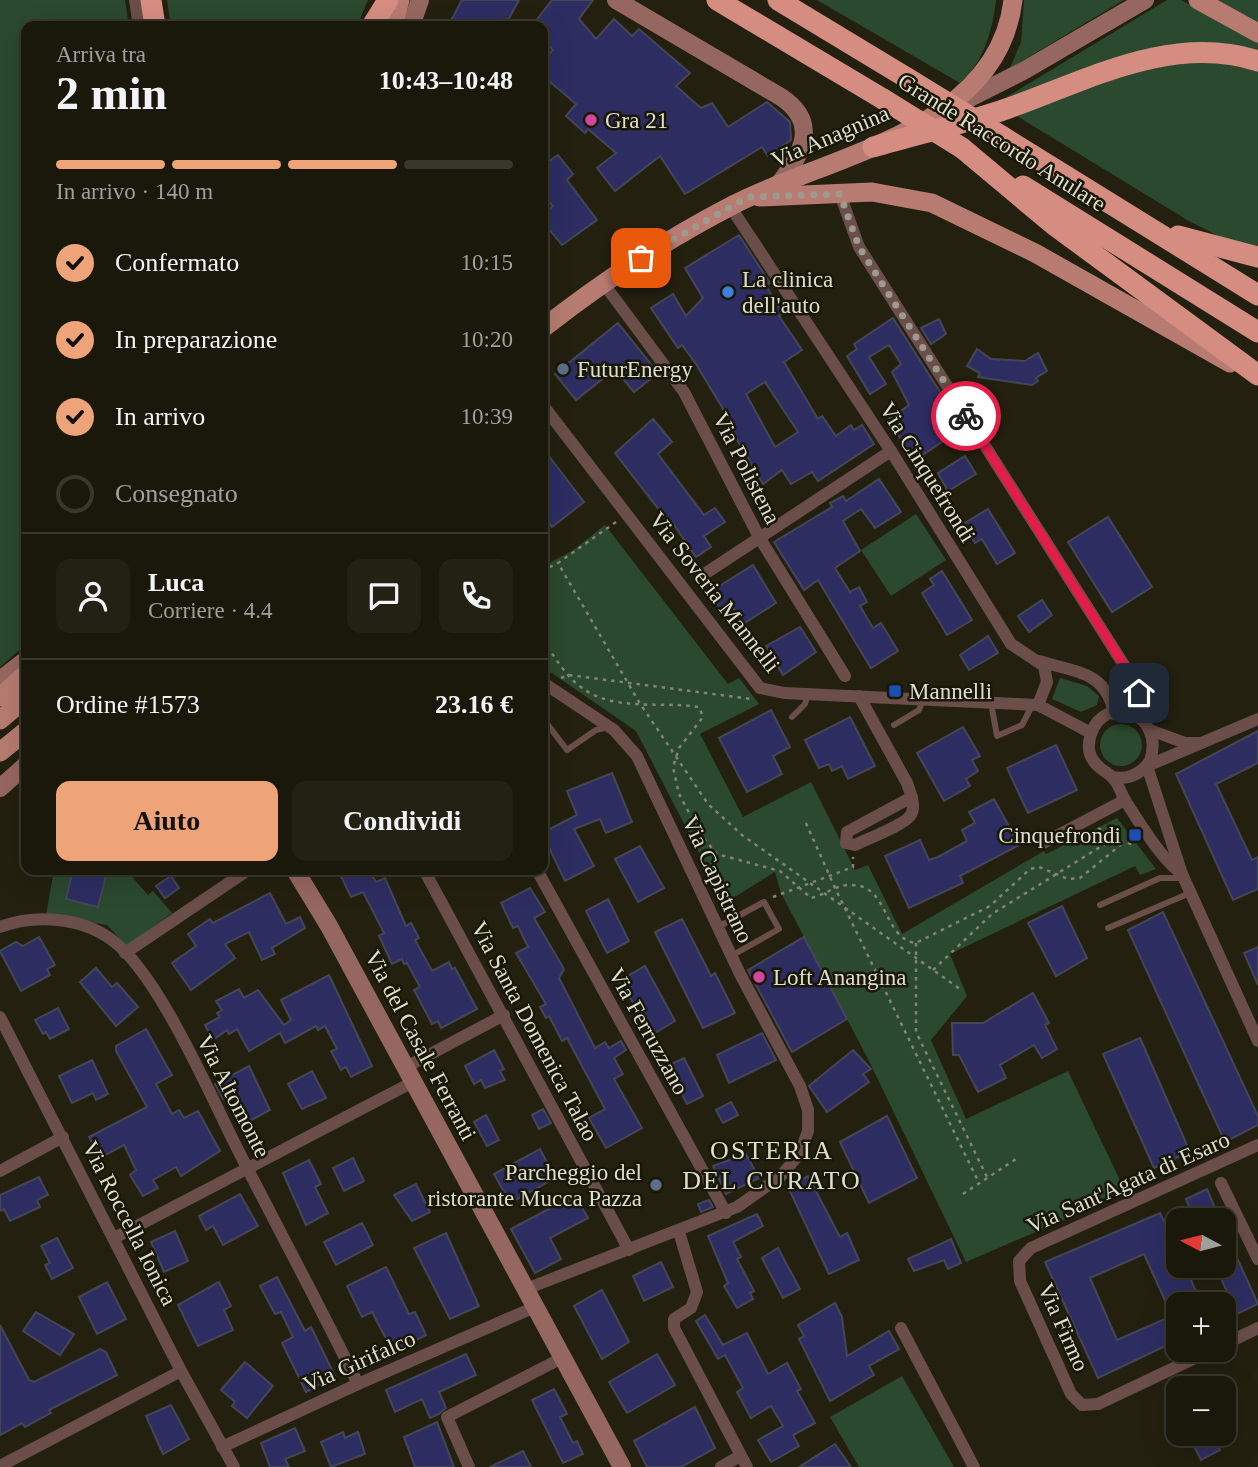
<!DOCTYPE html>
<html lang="it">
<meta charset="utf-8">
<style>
:root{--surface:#1a180b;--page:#232114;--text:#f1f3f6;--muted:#9fa09d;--line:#38372c;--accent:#efa378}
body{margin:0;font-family:"Times New Roman",serif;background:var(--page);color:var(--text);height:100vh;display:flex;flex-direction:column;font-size:26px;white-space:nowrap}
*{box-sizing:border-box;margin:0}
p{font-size:23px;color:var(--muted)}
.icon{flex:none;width:38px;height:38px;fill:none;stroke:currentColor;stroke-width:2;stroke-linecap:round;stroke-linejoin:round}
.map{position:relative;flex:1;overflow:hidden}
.side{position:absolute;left:21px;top:21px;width:527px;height:854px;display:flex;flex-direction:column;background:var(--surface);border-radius:14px;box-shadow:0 7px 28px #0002,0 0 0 2px var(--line)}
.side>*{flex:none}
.needle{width:46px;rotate:277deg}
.buttons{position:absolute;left:1166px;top:1208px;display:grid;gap:14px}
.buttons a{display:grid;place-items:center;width:70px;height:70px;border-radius:14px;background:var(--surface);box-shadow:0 7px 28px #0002,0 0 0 2px var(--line);font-size:35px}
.pin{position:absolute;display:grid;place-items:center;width:60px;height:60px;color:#fff;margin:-30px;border-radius:14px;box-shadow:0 4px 10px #0006}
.courier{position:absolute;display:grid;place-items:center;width:70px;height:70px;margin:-35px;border:5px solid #e11d48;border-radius:50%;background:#fff;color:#222;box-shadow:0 2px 9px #0007}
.overview em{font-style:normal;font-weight:700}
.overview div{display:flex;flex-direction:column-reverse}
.overview{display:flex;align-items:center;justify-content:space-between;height:119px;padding:0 35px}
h1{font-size:46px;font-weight:700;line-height:52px}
.bar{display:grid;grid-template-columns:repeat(4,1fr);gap:10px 7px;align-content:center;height:84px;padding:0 35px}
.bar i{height:9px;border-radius:5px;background:var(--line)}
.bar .selected{background:var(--accent)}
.bar p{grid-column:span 4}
.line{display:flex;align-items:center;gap:18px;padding:0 35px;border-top:2px solid var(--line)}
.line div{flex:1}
.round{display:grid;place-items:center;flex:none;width:74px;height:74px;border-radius:14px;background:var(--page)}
ol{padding:0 35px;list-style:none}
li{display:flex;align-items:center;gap:21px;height:77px}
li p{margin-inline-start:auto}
li .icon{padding:7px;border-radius:50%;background:var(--accent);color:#111;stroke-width:4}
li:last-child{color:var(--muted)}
li i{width:38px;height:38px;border:4px solid var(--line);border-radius:50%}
.action{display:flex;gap:14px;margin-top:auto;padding:14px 35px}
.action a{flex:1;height:80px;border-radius:14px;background:var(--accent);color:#111;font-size:28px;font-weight:700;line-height:80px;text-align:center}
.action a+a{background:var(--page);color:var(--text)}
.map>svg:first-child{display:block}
.green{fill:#2a492e}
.building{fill:#2d2d62;stroke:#444658;stroke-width:2;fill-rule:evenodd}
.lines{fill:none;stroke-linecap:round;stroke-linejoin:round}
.path{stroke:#858374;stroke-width:2.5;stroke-dasharray:3.5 5;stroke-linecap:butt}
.lane{stroke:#6b4e49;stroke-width:6}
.street{stroke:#6b4e49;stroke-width:12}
.secondary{stroke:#966760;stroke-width:18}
.primary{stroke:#b77b71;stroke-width:19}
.highway{stroke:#d58c81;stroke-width:21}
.highway-bridge{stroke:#d58c81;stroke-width:21}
.done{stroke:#9d9b8d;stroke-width:7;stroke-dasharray:0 12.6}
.route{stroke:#e11d48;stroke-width:9}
.hotel-dot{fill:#d1479c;stroke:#191706;stroke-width:2.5}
.shop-dot{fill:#3f7fe0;stroke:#191706;stroke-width:2.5}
.service-dot{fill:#5c6f8a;stroke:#191706;stroke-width:2.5}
.transit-dot{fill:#1a4fb4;stroke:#191706;stroke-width:2.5}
.labels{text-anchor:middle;stroke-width:5;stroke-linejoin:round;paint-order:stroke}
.poi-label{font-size:23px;fill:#deddd1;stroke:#191706;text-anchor:start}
.street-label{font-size:23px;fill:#deddd1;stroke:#191706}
.quarter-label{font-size:26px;letter-spacing:2px;fill:#deddd1;stroke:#191706}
</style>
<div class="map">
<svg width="1258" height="1467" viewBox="0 0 1258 1467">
<rect width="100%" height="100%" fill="#23200f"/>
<!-- green -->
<g class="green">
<polygon points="0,0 125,0 129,26 26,26 26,644 0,667"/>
<polygon points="167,0 368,0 357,26 171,26"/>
<path d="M 817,0 L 996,0 C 992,32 984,61 960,83 Z"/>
<polygon points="1024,0 1124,0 1010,68 1021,42"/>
<polygon points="1167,0 1181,0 1258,42 1258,55 1237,48 995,104"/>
<polygon points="1212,0 1258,0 1258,25"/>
<polygon points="1192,62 1216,62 1258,70 1258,247 1226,240 1189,221 1015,115 1141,70"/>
<polygon points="916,514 946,560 891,596 861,550"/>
<polygon points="605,525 728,684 739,678 759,704 700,734 743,817 811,782 855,870 868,865 902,934 1044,851 1046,854 1117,818 1156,869 1140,875 1135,866 950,954 967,996 931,1040 966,1119 1068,1071 1126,1193 966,1262 869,1061 781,893 775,872 725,903 636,731 543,667 543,566 572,551"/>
<polygon points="1060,678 1087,686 1099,696 1097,705 1081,712 1052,699"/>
<circle cx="1121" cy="745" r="21"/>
<polygon points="54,870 73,870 66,899 98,907 106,872 96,870 126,870 148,895 153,891 172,913 127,946 107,925 46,915"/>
<polygon points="902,1376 954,1467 859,1467 830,1417"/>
</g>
<!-- building -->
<g class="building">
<polygon points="462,0 519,0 505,26 448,26"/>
<polygon points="552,0 593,0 579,19 596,39 614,19 632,36 639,29 690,73 676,86 701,108 712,103 728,127 767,102 790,122 791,140 768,156 762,147 685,194 660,156 615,191 597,168 616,153 588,129 585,133 566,116 576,104 542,75 542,62 553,50 542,39 542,26 532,26"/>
<polygon points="558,155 573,174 567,180 597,220 562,245 542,221 542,215 553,206 542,193 542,166"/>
<path d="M 739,235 L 770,283 L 766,286 L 783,313 L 779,316 L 802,350 L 784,362 L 818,419 L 822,416 L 836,436 L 851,425 L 854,430 L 862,425 L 874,444 L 818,481 L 812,472 L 791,484 L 782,470 L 763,484 L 729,426 L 732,424 L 696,364 L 682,345 L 678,348 L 651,308 L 673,294 L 686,316 L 703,298 L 685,268 ZM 765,382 L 798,432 L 775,447 L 746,394 Z"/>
<polygon points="893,318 968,436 953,446 948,438 915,460 888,420 909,405 892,372 901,364 889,345 869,357 886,384 870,394 847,356 857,349 854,344"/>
<polygon points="939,319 946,334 931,344 921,328"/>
<polygon points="618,323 658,373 634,392 615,369 576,400 555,374"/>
<polygon points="977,349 991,359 1025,361 1038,353 1047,371 1036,378 1038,381 1032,385 978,377 980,373 967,366"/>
<polygon points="653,419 672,442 658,454 704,515 715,508 725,522 704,536 711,547 696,557 672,522 670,524 615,453"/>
<polygon points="542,447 584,502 552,527 542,515"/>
<polygon points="965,456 976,474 948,491 938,473"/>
<polygon points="879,479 901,512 875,528 861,509 843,521 860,551 835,568 850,592 859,587 867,602 860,606 873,628 881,623 898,651 871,668 818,580 804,590 774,542 832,507 830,503 843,496 846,501"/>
<polygon points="988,509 1015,553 997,564 982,539 975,543 963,524"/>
<polygon points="1108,517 1152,587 1112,612 1068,542"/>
<polygon points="753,565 776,603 743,624 730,603 720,609 710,592"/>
<polygon points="942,571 972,620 947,635 922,593 934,585 930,579"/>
<polygon points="1042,600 1052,615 1029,632 1018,616"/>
<polygon points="800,627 816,652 783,675 766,646"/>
<polygon points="988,636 998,653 969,670 960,655"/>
<polygon points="771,710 790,747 773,756 782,774 747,792 719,738"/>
<polygon points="850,717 875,766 848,779 842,766 832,771 829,764 819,768 805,740"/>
<polygon points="963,727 980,756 972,760 978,771 966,779 970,786 944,801 917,753"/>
<polygon points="1258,731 1258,763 1216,784 1252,860 1258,857 1258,889 1233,900 1176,774"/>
<polygon points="1056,745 1077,790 1028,813 1007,768"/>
<polygon points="612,773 632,822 606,833 600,819 574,829 594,866 565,881 542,833 577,815 567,791"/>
<polygon points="994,799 1019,845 960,876 963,883 909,908 885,856 920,840 929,860 938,857 967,841 962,830 975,823 969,812"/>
<polygon points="640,846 664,888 638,902 615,859"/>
<polygon points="73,870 107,872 98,907 66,899"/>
<polygon points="338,870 369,870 376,882 385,878 406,926 411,923 419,938 415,940 432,971 449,962 452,969 455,968 477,1009 441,1028 438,1021 432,1024 414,990 420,987 407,963 404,964 402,959 392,964 379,936 384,933 363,892 351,897"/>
<polygon points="171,876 179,888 165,898 156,886"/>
<polygon points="530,888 545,912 534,918 564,969 559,978 595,1048 605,1042 609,1048 621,1041 626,1050 614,1058 623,1074 614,1079 642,1128 606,1148 589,1118 605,1109 567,1038 562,1041 549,1016 546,1018 540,1007 546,1004 516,953 528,947 518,926 513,928 501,903"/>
<polygon points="270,893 286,924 300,917 305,928 272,948 275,954 262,960 249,932 225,944 235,958 191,990 172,963 196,946 188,934 210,919 213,923"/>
<polygon points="608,899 629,941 607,953 586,911"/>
<polygon points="1062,906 1087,958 1056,976 1028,923"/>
<polygon points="1163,912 1258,1116 1258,1125 1225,1142 1128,930"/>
<polygon points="682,919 711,976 715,973 735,1013 703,1028 655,932"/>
<polygon points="39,937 55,965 47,969 50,975 21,991 0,951 16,942 23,946"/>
<polygon points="804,937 847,1019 792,1052 748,970"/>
<polygon points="1258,947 1258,985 1244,953"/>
<polygon points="645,966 675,1021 650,1036 641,1021 644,1019 619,981"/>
<polygon points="96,968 112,987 117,983 138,1007 116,1026 80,982"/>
<polygon points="329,975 372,1066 351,1077 346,1067 341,1070 331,1051 337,1049 325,1026 318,1030 316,1026 285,1043 280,1033 249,1051 237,1029 229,1034 227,1030 213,1040 205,1025 220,1017 217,1013 222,1010 216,1001 239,989 244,998 258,990 284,1025 291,1020 281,1000"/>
<polygon points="1033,993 1049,1023 1045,1025 1057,1049 1042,1058 1034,1045 1000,1065 1006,1078 978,1092 959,1055 953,1055 952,1023 983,1023"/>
<polygon points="58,1008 69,1029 50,1039 46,1032 43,1034 35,1020"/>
<polygon points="146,1029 172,1075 156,1084 172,1114 179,1110 184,1118 198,1111 220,1151 181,1176 176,1167 153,1180 158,1188 143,1196 130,1175 136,1170 124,1145 100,1158 89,1137 147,1107 116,1051 116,1046"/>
<polygon points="762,1033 776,1060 729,1083 717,1055"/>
<polygon points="1140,1038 1190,1152 1154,1168 1103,1054"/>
<polygon points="494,1050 504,1069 500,1071 505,1080 485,1088 481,1080 474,1084 465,1066"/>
<polygon points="853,1050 871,1069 863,1074 869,1082 827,1112 809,1086"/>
<polygon points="684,1058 703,1096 687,1104 667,1066"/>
<polygon points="92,1060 108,1094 96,1100 93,1093 72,1103 59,1076"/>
<polygon points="249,1066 270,1110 246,1123 232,1095 223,1099 215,1084"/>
<polygon points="312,1071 326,1098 302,1109 288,1084"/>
<polygon points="731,1102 738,1115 723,1123 716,1110"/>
<polygon points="543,1109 551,1123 539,1129 532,1115"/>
<polygon points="486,1115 499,1140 487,1146 474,1122"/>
<polygon points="887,1116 917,1178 869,1203 840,1142"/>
<polygon points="540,1149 555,1178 510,1203 494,1174"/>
<polygon points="746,1154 759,1178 726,1194 713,1166"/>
<polygon points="353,1158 364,1181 344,1191 333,1168"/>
<polygon points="309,1160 321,1184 315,1187 328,1213 306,1225 283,1173"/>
<polygon points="808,1176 840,1237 847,1233 859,1260 829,1274 788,1187"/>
<polygon points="39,1177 48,1195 37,1200 40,1207 10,1221 4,1209 0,1211 0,1195"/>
<polygon points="416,1184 430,1212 412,1221 394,1195"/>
<polygon points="1207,1189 1220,1220 1195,1220 1186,1199"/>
<polygon points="240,1194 258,1226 223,1245 213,1226 206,1230 199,1216"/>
<polygon points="575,1195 588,1218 550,1238 561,1259 535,1273 511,1229"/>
<polygon points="709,1200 713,1207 701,1212 698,1204"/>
<path d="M 1160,1213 L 1178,1251 L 1178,1265 L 1184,1265 L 1202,1304 L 1178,1304 L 1178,1340 L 1098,1378 L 1045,1262 ZM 1144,1254 L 1172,1316 L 1117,1340 L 1090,1278 Z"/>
<polygon points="757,1214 763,1226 733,1242 741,1257 737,1259 754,1291 750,1293 753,1299 737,1308 724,1286 728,1283 708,1236"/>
<polygon points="362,1223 373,1245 336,1265 324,1242"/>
<polygon points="1223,1227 1258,1304 1237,1314 1215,1265 1223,1265"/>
<polygon points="175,1231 188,1261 164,1272 151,1242"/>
<polygon points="446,1233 479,1306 450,1319 414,1248"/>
<polygon points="57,1238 73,1268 52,1279 45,1265 50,1263 41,1246"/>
<polygon points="951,1239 961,1263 948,1269 944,1260 914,1271 908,1259"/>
<polygon points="778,1248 800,1289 783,1298 762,1258"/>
<polygon points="661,1262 673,1287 644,1301 633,1276"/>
<polygon points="386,1267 409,1314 415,1312 426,1335 393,1352 372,1312 362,1317 347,1286"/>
<polygon points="277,1277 305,1331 311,1327 335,1376 306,1392 282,1343 293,1337 281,1312 275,1314 260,1286"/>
<polygon points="107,1282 126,1319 97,1334 79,1297"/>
<polygon points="219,1282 231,1306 224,1310 233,1330 198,1346 178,1305"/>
<polygon points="602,1290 629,1342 602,1359 574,1306"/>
<polygon points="835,1303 842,1317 847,1356 889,1331 899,1349 869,1366 874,1375 830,1401 799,1339 804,1336 798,1325"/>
<polygon points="36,1312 74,1334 60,1355 23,1331"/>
<polygon points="705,1315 723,1345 747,1333 768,1374 787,1363 801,1389 797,1391 815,1423 793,1435 799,1446 771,1462 758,1440 783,1426 771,1406 751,1418 737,1392 743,1388 725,1355 718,1359 696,1321"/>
<polygon points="0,1325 29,1380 34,1382 100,1349 106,1352 117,1375 49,1410 51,1413 25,1427 22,1423 0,1435"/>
<polygon points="466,1354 476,1375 439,1392 446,1408 439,1414 430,1418 422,1399 395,1412 386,1390"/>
<polygon points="657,1354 675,1385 627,1413 609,1382"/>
<polygon points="245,1362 273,1386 247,1418 232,1406 235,1402 221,1390"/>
<polygon points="554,1389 567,1414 560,1417 573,1443 577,1441 583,1454 563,1463 532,1400"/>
<polygon points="171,1405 189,1439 163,1454 146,1416"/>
<polygon points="695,1407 715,1448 681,1467 647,1467 634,1441"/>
<polygon points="437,1422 454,1467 415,1467 404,1437"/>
<polygon points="295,1428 305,1451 285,1459 289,1467 270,1467 261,1443"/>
<polygon points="343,1432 345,1438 358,1432 365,1454 331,1467 321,1442"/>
<polygon points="1213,1435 1220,1450 1201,1460 1194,1446"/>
<polygon points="835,1444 851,1467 799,1467"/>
<polygon points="523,1451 531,1467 490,1467"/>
</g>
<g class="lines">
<!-- path -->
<g class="path">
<polyline points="616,522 558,563 639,702 708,804 742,835 960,989"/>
<polyline points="542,571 558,563"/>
<path d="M 542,640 C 554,655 565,676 581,687 C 613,712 661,701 699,707 L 703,717 L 679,748 L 673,767 L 679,794 L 701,835 L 717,854 L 780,871 L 811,898 C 825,895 837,884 852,885 C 889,885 883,939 916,943 L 990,906 L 1030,869 L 1039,867 L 1068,879 L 1080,878 L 1123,843"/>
<polyline points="561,678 569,675 751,699"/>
<polyline points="806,823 835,888 979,1183"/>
<polyline points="1098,828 1123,843 1136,844"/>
<polyline points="773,897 853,867 853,857"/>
<polyline points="916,943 916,1032 987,1177"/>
<polyline points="933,970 992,914 1113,839"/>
<polyline points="963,1194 1019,1157"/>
</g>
<!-- lane -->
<g class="lane">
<polyline points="991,703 997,736 1022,725 1033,704"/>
<polyline points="542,717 567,750 596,730 608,727"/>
<polyline points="792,717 805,704 808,694"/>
<polyline points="894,725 919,710 923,700"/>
<polyline points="1100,905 1160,878 1182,878"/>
<polyline points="718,927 764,902 779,929 731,956"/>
<polyline points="1108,928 1190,893"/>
</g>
<!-- street -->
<g class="street">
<polyline points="135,0 139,26"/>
<polyline points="840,194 859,247 1136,684 1139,701 1135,714"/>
<polyline points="730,206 891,451 1011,644 1044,666 1047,682 1038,705"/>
<polyline points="604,284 684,392 759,537 845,676"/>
<polyline points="542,404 760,688 784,693 1038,705 1091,733"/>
<polyline points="706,573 891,451"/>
<path d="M 1039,661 C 1074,672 1107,671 1114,714"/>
<path d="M 859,696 L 907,783 C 910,792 917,807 910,816 C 904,825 867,839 855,845 L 846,843 L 847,832 L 912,797"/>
<polyline points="1150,730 1185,743 1199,743"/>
<polyline points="1147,766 1258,719"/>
<polyline points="1147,766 1182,874"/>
<path d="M 1112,777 C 1128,780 1141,774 1150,761 C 1166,712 1104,693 1091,734 C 1088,743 1088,753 1093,760 C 1098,769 1107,771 1113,778 C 1119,784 1121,794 1126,802 C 1142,826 1159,856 1182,874 L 1258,1041"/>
<polyline points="1043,843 1125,800"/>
<polyline points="424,870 629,1250"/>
<polyline points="537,870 726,1213"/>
<path d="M 0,927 C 35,914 81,917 112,940 C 158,973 210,1095 237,1148 C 277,1227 319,1304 358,1384"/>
<polyline points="125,953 248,870"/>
<polyline points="0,1017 181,1371 234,1467"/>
<polyline points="406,1067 504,1015"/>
<polyline points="0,1171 63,1137"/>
<polyline points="1221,1183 1258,1259"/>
<polyline points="679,1232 697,1292 691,1308 674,1319 674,1328 747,1467"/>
<polyline points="114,1238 413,1082"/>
<polyline points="526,1289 737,1207 781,1176 800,1153 808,1131 808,1110 800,1086 740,974 637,756 614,730 542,682"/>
<polyline points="901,1328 974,1467"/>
<polyline points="1223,1345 1258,1328"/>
<polyline points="1214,1349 1098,1404 1082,1405 1071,1394 1020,1281 1019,1261 1031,1248 1258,1145"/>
<polyline points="222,1447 358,1384 535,1307"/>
<polyline points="0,1466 181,1371"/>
<polyline points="469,1467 447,1417 564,1357"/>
<polyline points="721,1467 740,1456"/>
</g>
<!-- secondary -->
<g class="secondary">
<path d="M 616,0 L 781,97 C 820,123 802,154 779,184"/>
<polyline points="411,26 420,0"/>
<polyline points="948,109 1025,70 1145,0"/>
<polyline points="0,680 26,660"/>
<polyline points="0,788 26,765"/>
<polyline points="295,870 329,926 622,1467"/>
</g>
<!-- primary -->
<g class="primary">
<polyline points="1198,0 1258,33"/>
<polyline points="393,26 400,0"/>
<polyline points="759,197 872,192 932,203 1035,253 1230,363"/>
<path d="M 542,329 C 602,282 665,240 733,205 C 829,155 998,131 1013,0"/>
<polyline points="0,697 26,674"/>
<polyline points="0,720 26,698"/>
<polyline points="0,752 26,731"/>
</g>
<!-- highway -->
<g class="highway">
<polyline points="151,0 155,26"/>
<polyline points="717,0 883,99"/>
<polyline points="778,0 907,78"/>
<polyline points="372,26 388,0"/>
<polyline points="1003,137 1258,295"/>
<path d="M 873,147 C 917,134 963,124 1006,109 C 1086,81 1171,33 1258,61"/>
<polyline points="962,148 1054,225 1258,375"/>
<polyline points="1023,186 1258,332"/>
<polyline points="1178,236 1258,257"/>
</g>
<!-- highway-bridge -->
<g class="highway-bridge">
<polyline points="907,78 1003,137"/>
<polyline points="883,99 962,148"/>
</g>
</g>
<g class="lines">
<!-- done -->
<polyline class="done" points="641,258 748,197 840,194 859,247 966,416"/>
<!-- route -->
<polyline class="route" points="966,416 1136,684 1139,693"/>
</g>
<!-- markers -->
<g class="hotel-dot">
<circle cx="591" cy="120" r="7"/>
<circle cx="759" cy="977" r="7"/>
</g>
<circle class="shop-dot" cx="728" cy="292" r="7"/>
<g class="service-dot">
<circle cx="563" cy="369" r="7"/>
<circle cx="656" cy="1185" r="7"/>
</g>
<g class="transit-dot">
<rect x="888" y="684" width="14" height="14" rx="3.5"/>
<rect x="1128" y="828" width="14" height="14" rx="3.5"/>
</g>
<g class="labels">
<!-- poi labels -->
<g class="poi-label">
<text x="605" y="128">Gra 21</text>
<text x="742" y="287">La clinica<tspan x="742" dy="26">dell'auto</tspan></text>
<text x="577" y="377">FuturEnergy</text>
<text x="909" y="699">Mannelli</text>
<text x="1121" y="843" text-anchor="end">Cinquefrondi</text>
<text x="773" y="985">Loft Anangina</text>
<text x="642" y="1180" text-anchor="end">Parcheggio del<tspan x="642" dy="26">ristorante Mucca Pazza</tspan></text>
</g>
<!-- street labels -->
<g class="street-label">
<text transform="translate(830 136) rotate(-23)" y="8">Via Anagnina</text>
<text transform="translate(1002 142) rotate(32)" y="8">Grande Raccordo Anulare</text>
<text transform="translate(747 468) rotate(63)" y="8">Via Polistena</text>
<text transform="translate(928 472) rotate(58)" y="8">Via Cinquefrondi</text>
<text transform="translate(715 592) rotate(52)" y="8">Via Soveria Mannelli</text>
<text transform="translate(718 879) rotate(65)" y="8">Via Capistrano</text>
<text transform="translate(535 1031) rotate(62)" y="8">Via Santa Domenica Talao</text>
<text transform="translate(649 1031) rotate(61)" y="8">Via Ferruzzano</text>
<text transform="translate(421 1045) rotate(62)" y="8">Via del Casale Ferranti</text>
<text transform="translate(234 1096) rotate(63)" y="8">Via Altomonte</text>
<text transform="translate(1128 1182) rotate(-24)" y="8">Via Sant'Agata di Esaro</text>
<text transform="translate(130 1223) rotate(63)" y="8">Via Roccella Ionica</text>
<text transform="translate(1064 1327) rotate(66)" y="8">Via Firmo</text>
<text transform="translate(359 1361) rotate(-24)" y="8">Via Girifalco</text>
</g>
<!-- quarter labels -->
<g class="quarter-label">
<text x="772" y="1159">OSTERIA<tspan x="772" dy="30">DEL CURATO</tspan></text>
</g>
</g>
</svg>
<div class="buttons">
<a><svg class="needle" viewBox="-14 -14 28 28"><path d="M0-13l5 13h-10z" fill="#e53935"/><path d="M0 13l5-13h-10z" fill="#9fa09d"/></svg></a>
<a>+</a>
<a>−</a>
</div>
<div class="pin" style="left:641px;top:258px;background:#ea580c"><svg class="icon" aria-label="bag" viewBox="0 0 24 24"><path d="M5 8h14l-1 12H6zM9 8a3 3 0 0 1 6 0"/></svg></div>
<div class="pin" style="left:1139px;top:693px;background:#1f2937"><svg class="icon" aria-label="home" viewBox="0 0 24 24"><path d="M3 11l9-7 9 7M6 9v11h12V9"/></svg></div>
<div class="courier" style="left:966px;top:416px"><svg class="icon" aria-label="bike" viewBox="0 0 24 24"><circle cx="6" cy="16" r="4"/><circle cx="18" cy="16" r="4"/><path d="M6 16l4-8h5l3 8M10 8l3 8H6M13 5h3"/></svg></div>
<section class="side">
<div class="overview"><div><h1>2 min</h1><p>Arriva tra</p></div><em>10:43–10:48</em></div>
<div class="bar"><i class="selected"></i><i class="selected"></i><i class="selected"></i><i></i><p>In arrivo · 140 m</p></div>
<ol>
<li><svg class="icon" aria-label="check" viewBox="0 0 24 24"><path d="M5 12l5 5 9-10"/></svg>Confermato<p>10:15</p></li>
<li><svg class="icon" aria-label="check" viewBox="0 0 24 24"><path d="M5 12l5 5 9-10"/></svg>In preparazione<p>10:20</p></li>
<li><svg class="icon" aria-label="check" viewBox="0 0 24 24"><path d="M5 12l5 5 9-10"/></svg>In arrivo<p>10:39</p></li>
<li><i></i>Consegnato</li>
</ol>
<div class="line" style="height:126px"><a class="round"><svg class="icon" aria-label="person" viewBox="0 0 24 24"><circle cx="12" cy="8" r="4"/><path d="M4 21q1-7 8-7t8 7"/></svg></a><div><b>Luca</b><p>Corriere · 4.4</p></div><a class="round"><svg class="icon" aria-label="chat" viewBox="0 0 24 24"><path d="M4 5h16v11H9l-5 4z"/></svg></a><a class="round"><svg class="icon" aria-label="phone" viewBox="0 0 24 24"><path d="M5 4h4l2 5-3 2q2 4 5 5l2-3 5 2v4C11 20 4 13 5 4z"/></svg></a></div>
<div class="line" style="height:91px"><div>Ordine #1573</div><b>23.16 €</b></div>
<div class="action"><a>Aiuto</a><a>Condividi</a></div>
</section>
</div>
